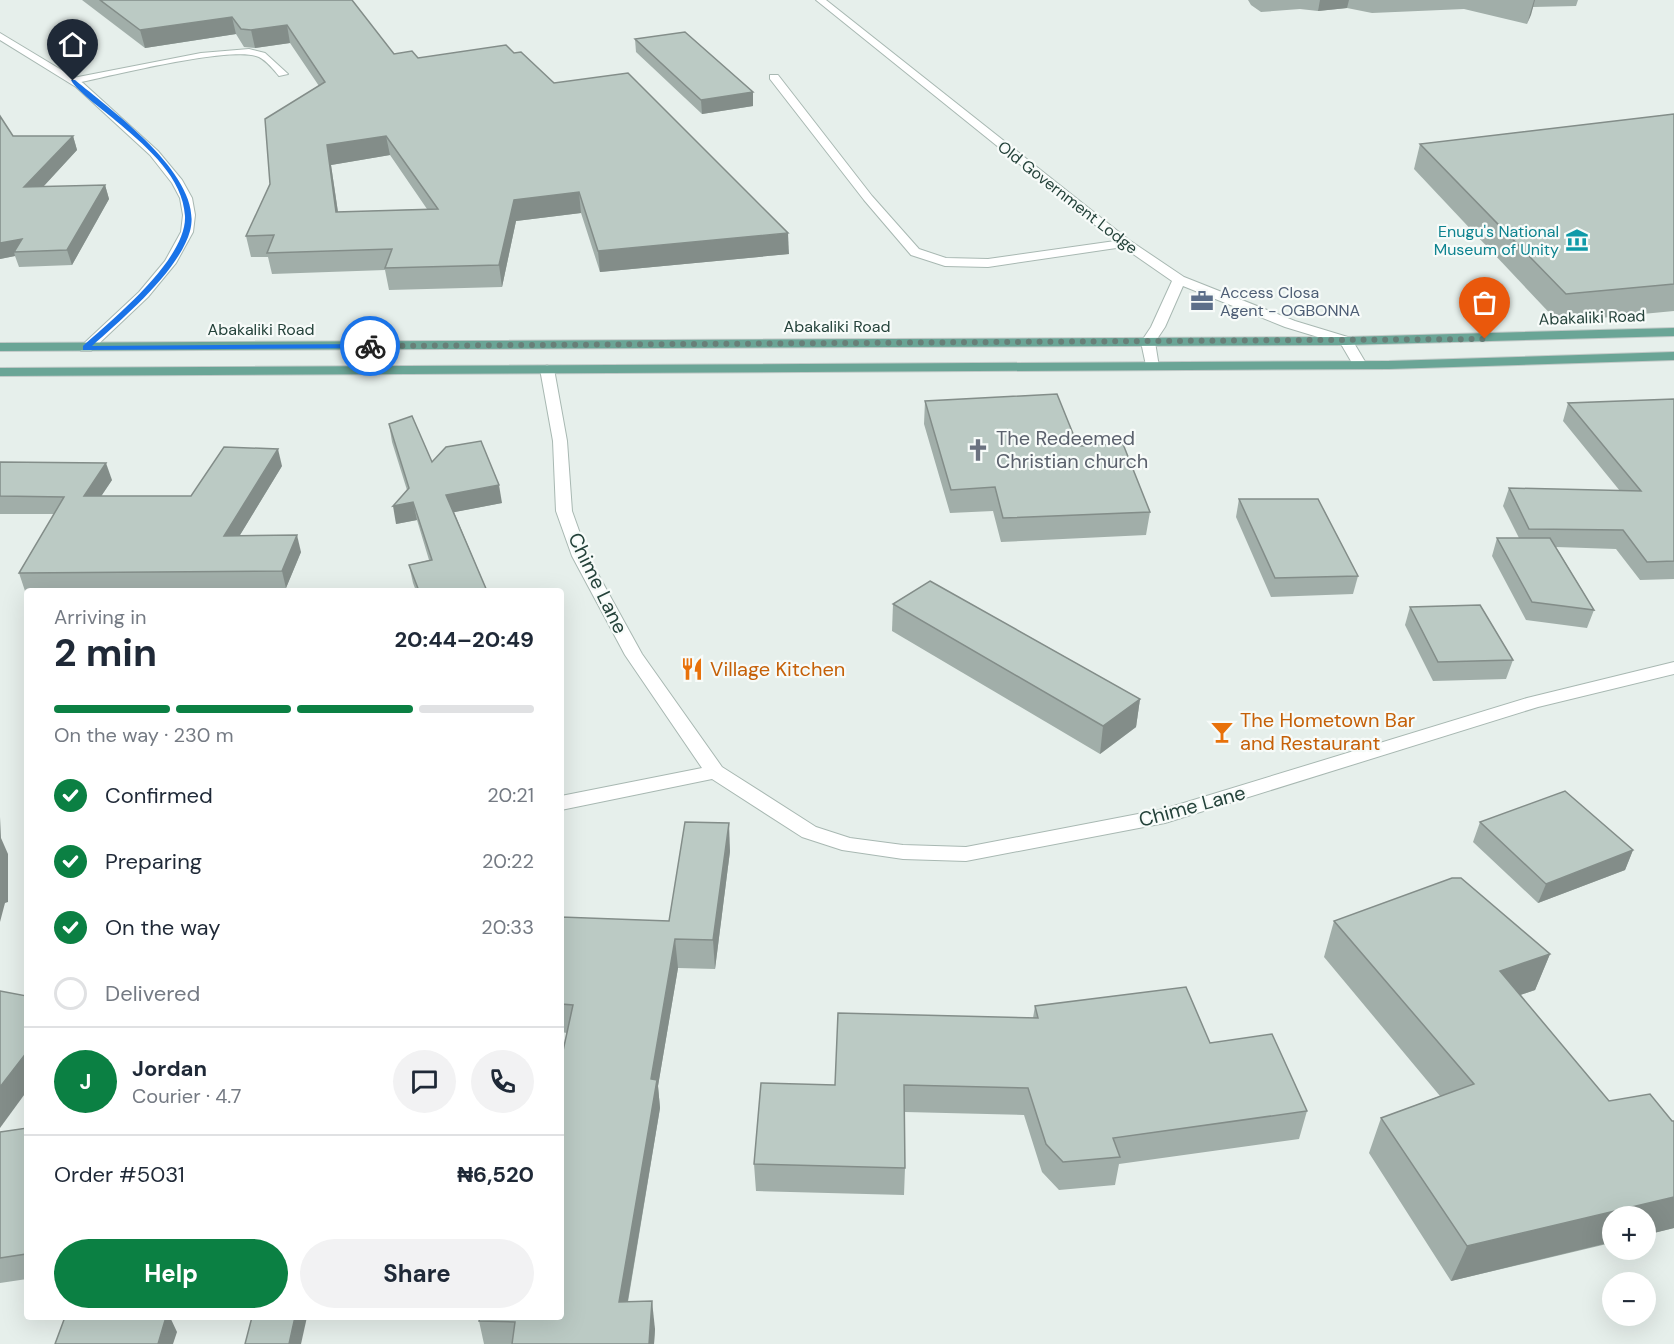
<!DOCTYPE html>
<meta charset="utf-8">
<style>
:root{--surface:#fff;--page:#f2f2f3;--text:#1f2937;--muted:#747a83;--line:#e0e1e3;--accent:#0b8043}
body{margin:0;font-family:"DM Sans",sans-serif;background:var(--page);color:var(--text);height:100vh;display:flex;flex-direction:column;font-size:22px;white-space:nowrap}
*{box-sizing:border-box;margin:0}
p{font-size:20px;color:var(--muted)}
.icon{flex:none;width:33px;height:33px;fill:none;stroke:currentColor;stroke-width:2;stroke-linecap:round;stroke-linejoin:round}
.map{position:relative;flex:1;overflow:hidden}
.panel{position:absolute;left:24px;top:588px;width:540px;height:732px;display:flex;flex-direction:column;background:var(--surface);border-radius:6px;box-shadow:0 6px 24px #0002}
.panel>*{flex:none}
.tools{position:absolute;left:1602px;top:1206px;display:grid;gap:12px}
.tools a{display:grid;place-items:center;width:54px;height:54px;border-radius:50%;background:var(--surface);box-shadow:0 6px 24px #0002;font-size:30px}
.pin{position:absolute;display:grid;place-items:center;width:51px;height:51px;color:#fff;margin:-62px -26px;border-radius:50% 50% 50% 0;rotate:-45deg;box-shadow:0 0 6px #0007}
.pin .icon{rotate:45deg}
.courier{position:absolute;display:grid;place-items:center;width:60px;height:60px;margin:-30px;border:4px solid #1a73e8;border-radius:50%;background:#fff;color:#222;box-shadow:0 2px 8px #0007}
.head em{font-style:normal;font-weight:700}
.head div{display:flex;flex-direction:column-reverse}
.head{display:flex;align-items:center;justify-content:space-between;height:102px;padding:0 30px}
h1{font-size:39px;font-weight:700;line-height:45px}
.bar{display:grid;grid-template-columns:repeat(4,1fr);gap:9px 6px;align-content:center;height:72px;padding:0 30px}
.bar i{height:8px;border-radius:4px;background:var(--line)}
.bar .current{background:var(--accent)}
.bar p{grid-column:span 4}
.line{display:flex;align-items:center;gap:15px;padding:0 30px;border-top:2px solid var(--line)}
.line div{flex:1}
.round{display:grid;place-items:center;flex:none;width:63px;height:63px;border-radius:32px;background:var(--page)}
ol{padding:0 30px;list-style:none}
li{display:flex;align-items:center;gap:18px;height:66px}
li p{margin-inline-start:auto}
li .icon{padding:6px;border-radius:50%;background:var(--accent);color:#fff;stroke-width:4}
li:last-child{color:var(--muted)}
li i{width:33px;height:33px;border:3px solid var(--line);border-radius:50%}
.primary-button{display:flex;gap:12px;margin-top:auto;padding:12px 30px}
.primary-button a{flex:1;height:69px;border-radius:36px;background:var(--accent);color:#fff;font-size:24px;font-weight:700;line-height:69px;text-align:center}
.primary-button a+a{background:var(--page);color:var(--text)}
.map>svg:first-child{display:block}
.lines{fill:none;stroke-linecap:round;stroke-linejoin:round}
.minor-casing{stroke:#a8b8b2;stroke-width:2}
.tertiary-casing{stroke:#a8b8b2;stroke-width:2}
.primary-casing{stroke:#c2cac8;stroke-width:2}
.minor{fill:#fff;fill-rule:evenodd}
.tertiary{fill:#fff;fill-rule:evenodd}
.primary{fill:#6aa596;fill-rule:evenodd}
.wall{fill:#a1aea9;fill-rule:evenodd}
.shaded-wall{fill:#838d89}
.building{fill:#bbcac4;stroke:#838d89;stroke-width:1.5;fill-rule:evenodd}
.route{fill:#1a73e8}
.done{stroke:#687f78;stroke-width:6;stroke-dasharray:0 10.8}
.labels{text-anchor:middle;stroke-width:4.5;stroke-linejoin:round;paint-order:stroke}
.far-street-label{font-size:16px;fill:#24423a;stroke:#f7fbf9}
.far-culture-label{font-size:16px;fill:#0d838f;stroke:#f7fbf9;text-anchor:end}
.far-service-label{font-size:16px;fill:#4e5e75;stroke:#f7fbf9;text-anchor:start}
.worship-label{font-size:20px;fill:#5b616d;stroke:#f7fbf9;text-anchor:start}
.street-label{font-size:20px;fill:#24423a;stroke:#f7fbf9}
.food-label{font-size:20px;fill:#c56008;stroke:#f7fbf9;text-anchor:start}
</style>
<div class="map">
<svg width="1674" height="1344" viewBox="0 0 1674 1344">
<rect width="100%" height="100%" fill="#e6efeb"/>
<g class="lines">
<!-- minor casing -->
<g class="minor-casing">
<g id="minor">
<polygon points="816,0 826,0 1129,240 1184,277 1295,321 1351,338 1367,365 1365,368 1355,368 1341,344 1285,327 1183,286 1165,327 1155,342 1159,367 1157,370 1147,370 1141,342 1151,327 1172,281 1123,247 988,267 945,266 911,255 864,200 770,79 770,75 778,75 872,196 919,249 946,258 988,259 1115,241"/>
<path d="M 249,49 L 265,53 L 288,74 L 279,76 C 274,70 267,61 259,57 C 233,45 106,77 73,84 L 68,81 L 73,78 L 201,53 Z"/>
<polygon points="547,365 554,369 567,441 572,511 588,556 642,654 722,767 816,827 850,838 903,845 966,847 1164,809 1527,698 1674,662 1674,674 1538,707 1165,823 966,861 903,859 842,850 802,837 712,779 561,810 561,796 702,768 625,655 572,556 556,511 553,441 540,369"/>
</g>
</g>
<!-- tertiary casing -->
<g class="tertiary-casing">
<polygon id="tertiary" points="0,33 83,83 158,151 182,180 192,198 195,215 193,232 176,263 148,297 91,351 81,351 79,348 139,292 165,261 181,232 183,215 180,198 172,183 150,155 76,87 0,40"/>
</g>
<!-- primary casing -->
<g class="primary-casing">
<g id="primary">
<polygon points="1674,328 1674,336 1346,345 0,351 0,343 1346,337"/>
<polygon points="1674,352 1674,360 1389,369 0,376 0,368 1389,361"/>
</g>
</g>
<!-- minor -->
<use href="#minor" class="minor"/>
<!-- tertiary -->
<use href="#tertiary" class="tertiary"/>
<!-- primary -->
<use href="#primary" class="primary"/>
</g>
<!-- wall -->
<g class="wall">
<path d="M 82,0 L 352,0 L 394,54 L 418,58 L 514,53 L 789,254 L 600,272 L 581,213 L 516,221 L 502,287 L 389,290 L 385,270 L 272,274 L 268,257 L 251,257 L 246,236 L 319,86 L 290,43 L 255,48 L 244,47 L 236,34 L 145,48 ZM 390,155 L 427,209 L 338,212 L 331,165 Z"/>
<polygon points="1248,0 1578,0 1576,6 1533,7 1527,24 1464,9 1372,13 1347,8 1318,11 1300,9 1261,12 1251,5"/>
<polygon points="635,39 753,92 753,106 702,114 636,52"/>
<polygon points="1674,114 1674,311 1558,322 1414,169 1420,144"/>
<polygon points="13,136 73,136 77,150 43,187 105,185 109,199 72,265 19,267 15,256 0,259"/>
<polygon points="1674,399 1674,579 1640,580 1616,549 1556,547 1594,610 1587,628 1526,620 1492,556 1497,538 1519,538 1503,506 1509,488 1620,491 1563,421 1568,403"/>
<polygon points="925,401 1078,446 1150,512 1146,535 1001,542 993,511 950,513 924,424"/>
<polygon points="389,424 432,462 502,503 454,512 487,591 416,591 413,583 409,565 429,560 417,520 396,524 407,490 392,442"/>
<polygon points="0,462 112,480 101,496 191,496 282,466 240,535 301,552 286,588 25,591 19,573 54,514 0,514"/>
<polygon points="1239,499 1358,576 1353,594 1271,597 1236,517"/>
<polygon points="893,604 1140,699 1136,727 1100,754 892,631"/>
<polygon points="1410,607 1513,660 1506,679 1433,681 1405,625"/>
<polygon points="1480,822 1633,850 1625,870 1538,903 1473,842"/>
<polygon points="730,851 715,969 678,968 658,1086 660,1108 628,1302 655,1329 654,1344 484,1344 479,1321 561,1317 567,1033 561,1032 561,917 669,921"/>
<polygon points="1334,921 1550,954 1535,990 1520,995 1609,1101 1672,1121 1674,1121 1674,1228 1451,1281 1369,1153 1381,1118 1440,1096 1324,957"/>
<polygon points="1035,1006 1210,1043 1307,1111 1299,1139 1119,1164 1115,1185 1059,1190 1042,1172 1024,1115 905,1112 905,1168 904,1195 756,1191 754,1164 835,1085 1033,1018"/>
<polygon points="27,1128 27,1279 0,1283 0,1132"/>
</g>
<!-- shaded-wall -->
<g class="shaded-wall">
<polygon points="1320,0 1349,0 1347,8 1318,11"/>
<polygon points="1534,0 1535,0 1531,15 1527,24"/>
<polygon points="232,17 236,34 145,48 140,30"/>
<polygon points="287,25 290,43 255,48 251,30"/>
<polygon points="753,92 753,106 702,114 701,100"/>
<polygon points="73,136 77,150 29,202 24,187"/>
<polygon points="386,136 390,155 331,165 341,233 336,212 327,145"/>
<polygon points="105,185 109,199 72,265 67,250"/>
<polygon points="579,192 581,213 516,221 502,287 499,265 514,200"/>
<polygon points="788,233 789,254 600,272 598,251"/>
<polygon points="22,239 14,252 15,256 0,259 0,243"/>
<polygon points="278,449 282,466 229,553 224,536"/>
<polygon points="106,463 112,480 90,513 84,496"/>
<polygon points="499,485 502,503 450,513 446,495"/>
<polygon points="413,502 417,520 396,524 393,506"/>
<polygon points="297,535 301,552 286,588 282,571"/>
<polygon points="1140,699 1136,727 1100,754 1103,726"/>
<polygon points="0,817 1,838 8,854 8,902 5,903 0,922"/>
<polygon points="729,823 730,851 715,969 713,940"/>
<polygon points="1633,850 1625,870 1538,903 1546,884"/>
<polygon points="675,939 678,968 658,1086 660,1108 623,1329 619,1302 651,1079"/>
<polygon points="1550,954 1535,990 1486,1007 1500,971"/>
<polygon points="27,1052 27,1091 0,1128 0,1087"/>
<polygon points="1674,1197 1674,1228 1646,1235 1646,1216 1612,1216 1612,1242 1451,1281 1467,1246"/>
<polygon points="652,1301 655,1329 654,1344 649,1344"/>
<polygon points="166,1317 170,1317 177,1332 173,1344 158,1344"/>
<polygon points="295,1317 307,1317 301,1344 289,1344"/>
</g>
<!-- building -->
<g class="building">
<path d="M 100,0 L 352,0 L 394,54 L 412,51 L 418,58 L 506,45 L 514,53 L 521,52 L 554,83 L 628,73 L 788,233 L 598,251 L 579,192 L 514,200 L 499,265 L 385,268 L 392,249 L 267,253 L 274,235 L 246,236 L 270,184 L 265,119 L 325,82 L 287,25 L 251,30 L 241,29 L 232,17 L 140,30 ZM 386,136 L 438,209 L 336,212 L 327,145 Z"/>
<polygon points="685,32 753,92 701,100 635,39"/>
<polygon points="1674,114 1674,284 1566,294 1420,144"/>
<polygon points="0,116 13,136 73,136 24,187 105,185 67,250 14,252 22,239 0,243"/>
<polygon points="1057,394 1078,446 1123,444 1150,512 1003,518 995,487 951,490 925,401"/>
<polygon points="1674,399 1674,561 1647,562 1623,530 1529,529 1509,488 1641,491 1568,403"/>
<polygon points="412,416 432,462 446,447 481,441 499,485 446,495 487,591 419,591 409,565 432,560 413,502 393,506 409,488 389,424"/>
<polygon points="224,447 278,449 224,536 297,535 282,571 19,573 64,497 0,496 0,462 106,463 84,496 191,496"/>
<polygon points="1239,499 1318,499 1358,576 1275,578"/>
<polygon points="1497,538 1550,538 1594,610 1532,602"/>
<polygon points="930,581 1140,699 1103,726 893,604"/>
<polygon points="1480,605 1513,660 1438,662 1410,607"/>
<polygon points="1565,791 1633,850 1546,884 1480,822"/>
<polygon points="685,822 729,823 713,940 675,939 651,1079 657,1080 619,1302 652,1301 649,1344 512,1344 515,1322 479,1321 480,1317 561,1317 561,1060 573,1005 561,1004 561,917 669,921"/>
<polygon points="1452,878 1461,878 1550,954 1500,971 1609,1101 1650,1094 1672,1121 1674,1121 1674,1197 1467,1246 1381,1118 1474,1084 1334,921"/>
<polygon points="1186,987 1210,1043 1272,1034 1307,1111 1113,1138 1120,1157 1063,1162 1046,1144 1028,1088 904,1085 905,1168 754,1164 761,1083 835,1085 838,1013 1038,1018 1035,1006"/>
<polygon points="0,991 27,996 27,1052 0,1087"/>
<polygon points="27,1128 27,1252 26,1254 0,1258 0,1132"/>
<polygon points="65,1317 166,1317 158,1344 55,1344"/>
<polygon points="252,1317 295,1317 289,1344 245,1344"/>
</g>
<!-- route -->
<path class="route" d="M 71,80 L 75,80 C 111,110 205,177 190,231 C 179,271 123,318 92,346 L 370,344 L 373,348 L 83,350 L 83,346 C 113,319 187,259 185,216 C 183,178 148,148 121,125 C 110,115 76,91 71,80 Z"/>
<g class="lines">
<!-- done -->
<polyline class="done" points="370,346 1485,339"/>
</g>
<!-- icons -->
<defs>
<g id="museum-bare" transform="scale(1.8)"><path d="M0-6L6-3V-2H-6V-3ZM-5-1h2V3h-2ZM-1-1h2V3h-2ZM3-1h2V3H3ZM-6 4H6V6H-6Z" fill="#0f9aa8" stroke="#f7fbf9" stroke-width="2.5" paint-order="stroke"/></g>
<g id="office-bare" transform="scale(1.8)"><path d="M-6-3h4V-5.5h4V-3h4V5H-6ZM-1-4.5V-3h2v-1.5ZM-6 0V1H6V0Z" fill="#5c6f8a" stroke="#f7fbf9" stroke-width="2.5" paint-order="stroke"/></g>
<g id="church-bare" transform="scale(1.8)"><path d="M-1.2-6h2.4v3.5h3.3v2.4h-3.3V6h-2.4V-.1h-3.3v-2.4h3.3Z" fill="#6b7280" stroke="#f7fbf9" stroke-width="2.5" paint-order="stroke"/></g>
<g id="restaurant-bare" transform="scale(1.8)"><path d="M-5-6h1v4h1v-4h1v4h1v-4h1v5L-1.5 .5V6h-2V.5L-5-1ZM5-6V6H3V1.5H1.5Q1.5-4 5-6Z" fill="#e8710a" stroke="#f7fbf9" stroke-width="2.5" paint-order="stroke"/></g>
<g id="bar-bare" transform="scale(1.8)"><path d="M-6-5H6L.8 .8V4.5H3.5V6h-7V4.5H-.8V.8Z" fill="#e8710a" stroke="#f7fbf9" stroke-width="2.5" paint-order="stroke"/></g>
</defs>
<g fill-rule="evenodd">
<use href="#museum-bare" x="1577" y="240"/>
<use href="#office-bare" x="1202" y="301"/>
<use href="#church-bare" x="978" y="450"/>
<use href="#restaurant-bare" x="692" y="669"/>
<use href="#bar-bare" x="1222" y="732"/>
</g>
<g class="labels">
<!-- far-street labels -->
<g class="far-street-label">
<text transform="translate(1068 197) rotate(38)" y="6">Old Government Lodge</text>
<text transform="translate(1592 317) rotate(-2)" y="6">Abakaliki Road</text>
<text x="837" y="332">Abakaliki Road</text>
<text x="261" y="335">Abakaliki Road</text>
</g>
<!-- far-culture labels -->
<g class="far-culture-label">
<text x="1559" y="237">Enugu's National<tspan x="1559" dy="18">Museum of Unity</tspan></text>
</g>
<!-- far-service labels -->
<g class="far-service-label">
<text x="1220" y="298">Access Closa<tspan x="1220" dy="18">Agent - OGBONNA</tspan></text>
</g>
<!-- worship labels -->
<g class="worship-label">
<text x="996" y="445">The Redeemed<tspan x="996" dy="23">Christian church</tspan></text>
</g>
<!-- street labels -->
<g class="street-label">
<text transform="translate(598 583) rotate(64)" y="7">Chime Lane</text>
<text transform="translate(1192 806) rotate(-15)" y="7">Chime Lane</text>
</g>
<!-- food labels -->
<g class="food-label">
<text x="710" y="676">Village Kitchen</text>
<text x="1240" y="727">The Hometown Bar<tspan x="1240" dy="23">and Restaurant</tspan></text>
</g>
</g>
</svg>
<div class="tools">
<a>+</a>
<a>−</a>
</div>
<div class="pin" style="left:1485px;top:339px;background:#ea580c"><svg class="icon" aria-label="bag" viewBox="0 0 24 24"><path d="M5 8h14l-1 12H6zM9 8a3 3 0 0 1 6 0"/></svg></div>
<div class="pin" style="left:73px;top:81px;background:#1f2937"><svg class="icon" aria-label="home" viewBox="0 0 24 24"><path d="M3 11l9-7 9 7M6 9v11h12V9"/></svg></div>
<div class="courier" style="left:370px;top:346px"><svg class="icon" aria-label="bike" viewBox="0 0 24 24"><circle cx="6" cy="16" r="4"/><circle cx="18" cy="16" r="4"/><path d="M6 16l4-8h5l3 8M10 8l3 8H6M13 5h3"/></svg></div>
<section class="panel">
<div class="head"><div><h1>2 min</h1><p>Arriving in</p></div><em>20:44–20:49</em></div>
<div class="bar"><i class="current"></i><i class="current"></i><i class="current"></i><i></i><p>On the way · 230 m</p></div>
<ol>
<li><svg class="icon" aria-label="check" viewBox="0 0 24 24"><path d="M5 12l5 5 9-10"/></svg>Confirmed<p>20:21</p></li>
<li><svg class="icon" aria-label="check" viewBox="0 0 24 24"><path d="M5 12l5 5 9-10"/></svg>Preparing<p>20:22</p></li>
<li><svg class="icon" aria-label="check" viewBox="0 0 24 24"><path d="M5 12l5 5 9-10"/></svg>On the way<p>20:33</p></li>
<li><i></i>Delivered</li>
</ol>
<div class="line" style="height:108px"><b class="round" style="background:var(--accent);color:#fff">J</b><div><b>Jordan</b><p>Courier · 4.7</p></div><a class="round"><svg class="icon" aria-label="chat" viewBox="0 0 24 24"><path d="M4 5h16v11H9l-5 4z"/></svg></a><a class="round"><svg class="icon" aria-label="phone" viewBox="0 0 24 24"><path d="M5 4h4l2 5-3 2q2 4 5 5l2-3 5 2v4C11 20 4 13 5 4z"/></svg></a></div>
<div class="line" style="height:78px"><div>Order #5031</div><b>₦6,520</b></div>
<div class="primary-button"><a>Help</a><a>Share</a></div>
</section>
</div>
